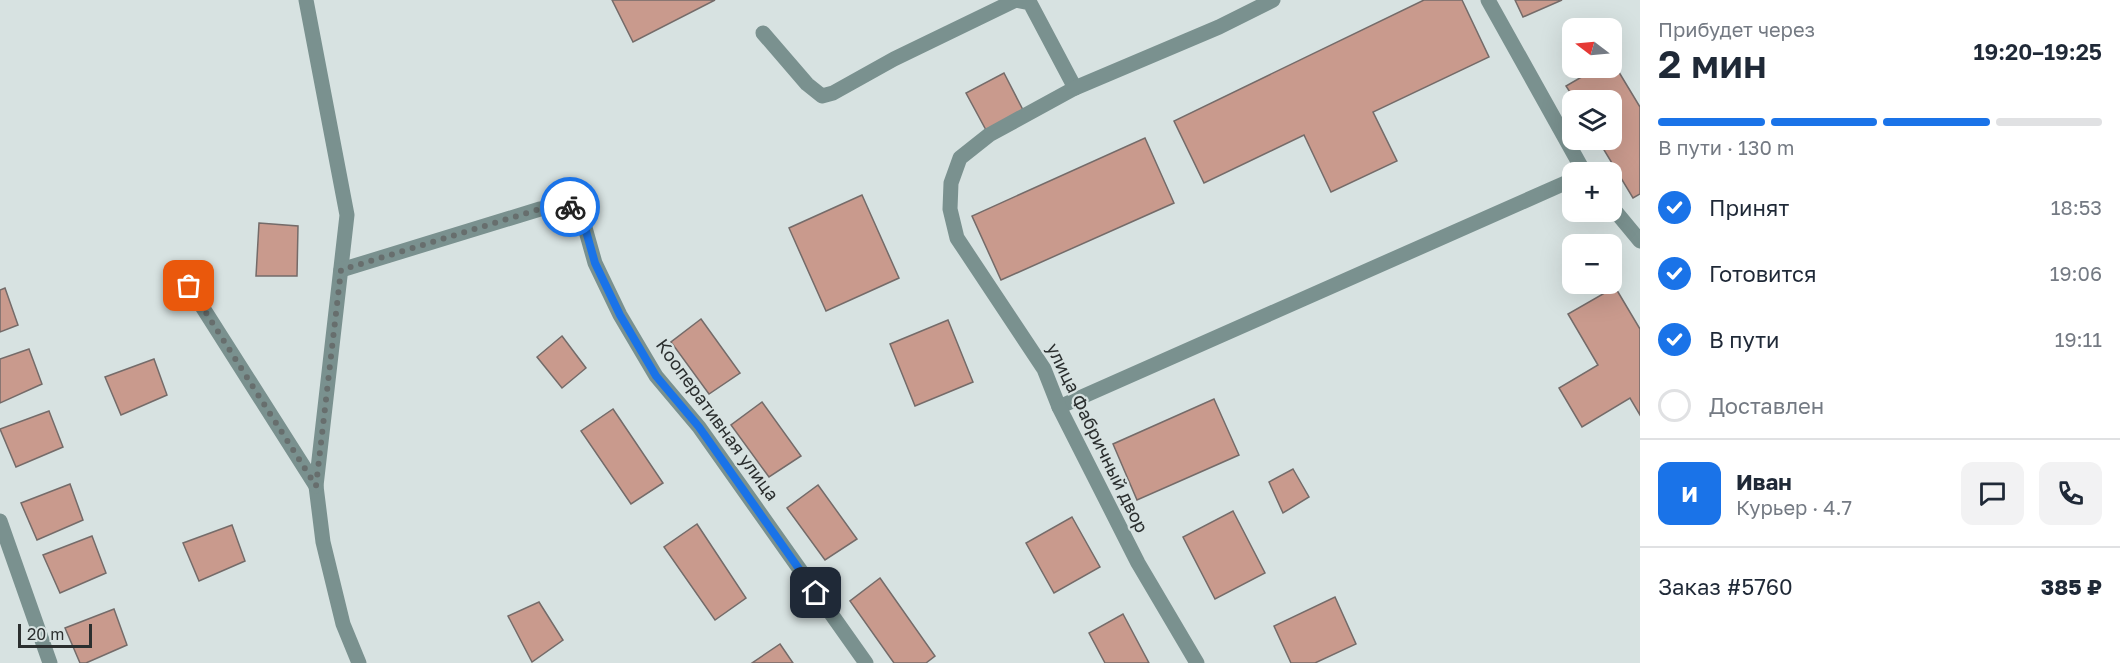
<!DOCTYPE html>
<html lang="ru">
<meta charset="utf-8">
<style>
:root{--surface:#fff;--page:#f2f2f3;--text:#1f2937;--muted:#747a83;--line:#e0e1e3;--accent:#1a73e8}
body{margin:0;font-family:"Golos Text",sans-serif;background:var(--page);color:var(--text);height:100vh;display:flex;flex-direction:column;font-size:22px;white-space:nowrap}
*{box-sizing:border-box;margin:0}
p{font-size:20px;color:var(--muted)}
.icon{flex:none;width:33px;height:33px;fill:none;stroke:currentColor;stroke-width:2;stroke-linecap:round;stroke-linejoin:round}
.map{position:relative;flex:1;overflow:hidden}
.sheet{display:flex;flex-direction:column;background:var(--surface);width:480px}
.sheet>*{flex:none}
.needle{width:39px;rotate:286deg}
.tools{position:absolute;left:1562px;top:18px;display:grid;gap:12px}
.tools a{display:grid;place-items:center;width:60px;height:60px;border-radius:12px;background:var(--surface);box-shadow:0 6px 24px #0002;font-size:30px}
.scale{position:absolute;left:18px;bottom:15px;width:74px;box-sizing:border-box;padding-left:6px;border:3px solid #2b2f2f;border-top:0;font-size:16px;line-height:21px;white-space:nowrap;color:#2b2f2f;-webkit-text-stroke:4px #d7e2e1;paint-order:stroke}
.pin{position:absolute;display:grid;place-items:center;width:51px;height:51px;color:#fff;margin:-26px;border-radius:12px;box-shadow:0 3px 9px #0006}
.courier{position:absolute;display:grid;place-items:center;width:60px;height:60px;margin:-30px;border:4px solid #1a73e8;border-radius:50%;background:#fff;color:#222;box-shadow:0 2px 8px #0007}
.overview em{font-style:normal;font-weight:600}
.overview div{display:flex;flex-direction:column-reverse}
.overview{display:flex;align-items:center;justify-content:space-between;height:102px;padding:0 18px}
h1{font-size:39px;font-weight:600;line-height:45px}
.bar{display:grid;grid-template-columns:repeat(4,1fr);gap:9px 6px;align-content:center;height:72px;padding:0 18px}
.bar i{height:8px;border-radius:4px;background:var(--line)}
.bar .current{background:var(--accent)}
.bar p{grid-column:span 4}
.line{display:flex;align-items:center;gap:15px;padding:0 18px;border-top:2px solid var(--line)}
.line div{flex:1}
.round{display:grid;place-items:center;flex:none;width:63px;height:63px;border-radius:12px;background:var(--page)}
ol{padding:0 18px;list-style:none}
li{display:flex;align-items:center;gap:18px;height:66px}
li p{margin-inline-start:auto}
li .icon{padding:6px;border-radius:50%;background:var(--accent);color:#fff;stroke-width:4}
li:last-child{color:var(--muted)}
li i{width:33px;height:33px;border:3px solid var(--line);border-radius:50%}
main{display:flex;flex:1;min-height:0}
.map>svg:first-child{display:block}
.building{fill:#c99a8d;stroke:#746b69;stroke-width:1.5}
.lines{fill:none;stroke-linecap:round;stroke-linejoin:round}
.minor{stroke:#7a918f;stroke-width:15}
.done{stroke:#676e6d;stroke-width:6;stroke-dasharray:0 10.8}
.route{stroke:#1a73e8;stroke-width:8}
.labels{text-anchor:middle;stroke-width:4.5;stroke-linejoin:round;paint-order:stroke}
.street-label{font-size:18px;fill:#2b2f2f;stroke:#d7e2e1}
</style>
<main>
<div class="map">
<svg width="1640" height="663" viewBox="0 0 1640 663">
<rect width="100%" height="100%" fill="#d7e2e1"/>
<!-- building -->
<g class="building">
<polygon points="612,0 715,0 633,42"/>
<polygon points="1424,0 1462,0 1489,57 1373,112 1397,161 1331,192 1304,135 1204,183 1174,121"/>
<polygon points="1515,0 1562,0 1523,17"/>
<polygon points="1611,59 1640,107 1640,194 1633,198 1598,140 1611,140 1611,100 1575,100 1566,86 1597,68 1611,68"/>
<polygon points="1004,73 1023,110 986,130 966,93"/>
<polygon points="1145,138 1174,203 1001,280 972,216"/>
<polygon points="862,195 899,278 826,311 789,228"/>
<polygon points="259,223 298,226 297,276 256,276"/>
<polygon points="1615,287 1640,329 1640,415 1630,398 1582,427 1559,388 1598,365 1568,314"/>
<polygon points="5,288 18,325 0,332 0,290"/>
<polygon points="701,319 740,373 709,394 671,342"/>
<polygon points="948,320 973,382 915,406 890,344"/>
<polygon points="562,336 586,368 562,388 537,357"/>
<polygon points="29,349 42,384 0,403 0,359"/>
<polygon points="154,359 167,395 121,415 105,377"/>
<polygon points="1214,399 1239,455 1137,500 1113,444"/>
<polygon points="762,402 801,456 769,477 731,425"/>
<polygon points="613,409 663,483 631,504 581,431"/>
<polygon points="49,411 63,447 16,467 0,429"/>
<polygon points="1293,469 1309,497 1283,513 1269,482"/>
<polygon points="70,484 83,520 37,540 21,503"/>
<polygon points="818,485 857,539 825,560 787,508"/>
<polygon points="1233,511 1265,573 1215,599 1183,537"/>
<polygon points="1072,517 1100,567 1054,593 1026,543"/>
<polygon points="697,524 746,598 715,620 664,547"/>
<polygon points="232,525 245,561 199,581 183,543"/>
<polygon points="92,536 106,573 60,593 43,555"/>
<polygon points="880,578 935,656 926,663 894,663 850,601"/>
<polygon points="1335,597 1356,644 1315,663 1291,663 1274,626"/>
<polygon points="539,602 563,640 532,662 508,616"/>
<polygon points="114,609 127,645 86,663 80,663 65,628"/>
<polygon points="1123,614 1149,663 1105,663 1089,633"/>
<polygon points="780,644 793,663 752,663"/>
</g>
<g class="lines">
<!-- minor -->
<g class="minor">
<polyline points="306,0 347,215 316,486 323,542 343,624 359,663"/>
<polyline points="1488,0 1584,172"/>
<polyline points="763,33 807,84 822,96 833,93 894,59 1016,0 1030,3 1075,88"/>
<polyline points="1611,206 1640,241"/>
<polyline points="341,270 540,209 569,206 582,217 595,263 620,315 656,376 699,427 866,663"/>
<polyline points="189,286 316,486"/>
<polyline points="1059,407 1572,180"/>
<polyline points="0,521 50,663"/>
<polyline points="1197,663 1138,563 1059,407 1044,369 957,238 950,209 951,183 960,158 989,135 1075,88 1219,27 1273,0"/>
</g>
</g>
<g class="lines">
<!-- done -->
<polyline class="done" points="189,286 316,486 341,270 540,209 570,207"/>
<!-- route -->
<polyline class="route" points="570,207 582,217 595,263 620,315 656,376 699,427 816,593"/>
</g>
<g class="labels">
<!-- street labels -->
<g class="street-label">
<text transform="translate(717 420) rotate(54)" y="6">Кооперативная улица</text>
<text transform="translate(1097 438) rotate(64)" y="6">улица Фабричный двор</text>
</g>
</g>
</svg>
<div class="tools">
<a><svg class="needle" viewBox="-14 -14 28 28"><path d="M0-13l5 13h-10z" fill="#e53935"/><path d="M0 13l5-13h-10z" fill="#747a83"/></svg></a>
<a><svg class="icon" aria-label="layers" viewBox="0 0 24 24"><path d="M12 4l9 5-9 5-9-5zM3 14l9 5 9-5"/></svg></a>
<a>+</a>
<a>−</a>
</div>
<div class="scale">20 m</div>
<div class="pin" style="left:189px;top:286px;background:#ea580c"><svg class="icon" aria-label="bag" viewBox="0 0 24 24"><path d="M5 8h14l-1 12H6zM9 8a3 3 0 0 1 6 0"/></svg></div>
<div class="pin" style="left:816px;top:593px;background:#1f2937"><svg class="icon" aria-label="home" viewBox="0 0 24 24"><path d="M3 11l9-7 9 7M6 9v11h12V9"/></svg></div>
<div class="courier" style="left:570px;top:207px"><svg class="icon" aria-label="bike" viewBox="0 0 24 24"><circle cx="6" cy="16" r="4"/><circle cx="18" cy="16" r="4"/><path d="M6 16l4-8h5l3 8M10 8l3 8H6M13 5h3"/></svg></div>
</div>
<section class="sheet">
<div class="overview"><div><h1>2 мин</h1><p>Прибудет через</p></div><em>19:20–19:25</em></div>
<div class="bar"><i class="current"></i><i class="current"></i><i class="current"></i><i></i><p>В пути · 130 m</p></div>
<ol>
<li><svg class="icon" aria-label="check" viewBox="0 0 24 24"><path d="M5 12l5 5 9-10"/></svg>Принят<p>18:53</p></li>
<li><svg class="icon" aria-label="check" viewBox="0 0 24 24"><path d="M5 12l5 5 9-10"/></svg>Готовится<p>19:06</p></li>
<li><svg class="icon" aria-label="check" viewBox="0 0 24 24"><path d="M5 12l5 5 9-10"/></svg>В пути<p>19:11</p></li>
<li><i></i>Доставлен</li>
</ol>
<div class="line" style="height:108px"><b class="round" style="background:var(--accent);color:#fff">И</b><div><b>Иван</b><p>Курьер · 4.7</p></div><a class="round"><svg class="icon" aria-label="chat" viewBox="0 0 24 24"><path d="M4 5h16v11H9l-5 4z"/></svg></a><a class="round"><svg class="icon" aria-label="phone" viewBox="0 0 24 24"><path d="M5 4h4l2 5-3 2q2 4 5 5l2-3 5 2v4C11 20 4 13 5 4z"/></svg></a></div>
<div class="line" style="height:78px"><div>Заказ #5760</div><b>385 ₽</b></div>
</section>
</main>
